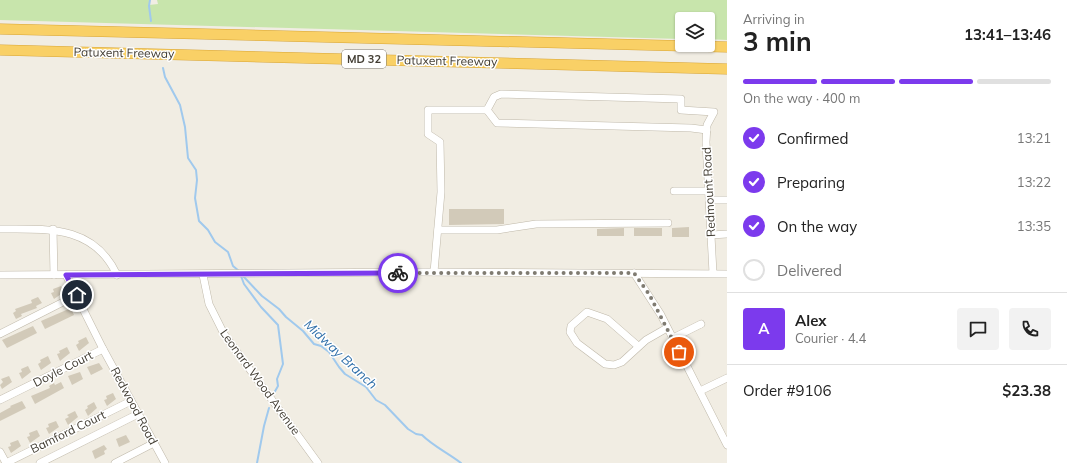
<!DOCTYPE html>
<meta charset="utf-8">
<style>
:root{--surface:#fff;--page:#f2f2f2;--text:#222;--muted:#767676;--line:#e0e0e0;--accent:#7c3aed}
body{margin:0;font-family:Mulish,sans-serif;background:var(--page);color:var(--text);height:100vh;display:flex;flex-direction:column;font-size:15px;white-space:nowrap}
*{box-sizing:border-box;margin:0}
p{font-size:13px;color:var(--muted)}
.icon{flex:none;width:22px;height:22px;fill:none;stroke:currentColor;stroke-width:2;stroke-linecap:round;stroke-linejoin:round}
.map{position:relative;flex:1;overflow:hidden}
.side{display:flex;flex-direction:column;background:var(--surface);width:340px}
.side>*{flex:none}
.controls{position:absolute;left:675px;top:12px;display:grid;gap:8px}
.controls a{display:grid;place-items:center;width:40px;height:40px;border-radius:4px;background:var(--surface);box-shadow:0 1px 3px #0004;font-size:20px}
.pin{position:absolute;display:grid;place-items:center;width:34px;height:34px;color:#fff;margin:-17px;border:2px solid #fff;border-radius:50%;box-shadow:0 1px 4px #0007}
.courier{position:absolute;display:grid;place-items:center;width:40px;height:40px;margin:-20px;border:3px solid #7c3aed;border-radius:50%;background:#fff;color:#222;box-shadow:0 1px 5px #0007}
.head em{font-style:normal;font-weight:700}
.head div{display:flex;flex-direction:column-reverse}
.head{display:flex;align-items:center;justify-content:space-between;height:68px;padding:0 16px}
h1{font-size:26px;font-weight:700;line-height:30px}
.bar{display:grid;grid-template-columns:repeat(4,1fr);gap:6px 4px;align-content:center;height:48px;padding:0 16px}
.bar i{height:5px;border-radius:3px;background:var(--line)}
.bar .current{background:var(--accent)}
.bar p{grid-column:span 4}
.line{display:flex;align-items:center;gap:10px;padding:0 16px;border-top:1px solid var(--line)}
.line div{flex:1}
.round{display:grid;place-items:center;flex:none;width:42px;height:42px;border-radius:4px;background:var(--page)}
ol{padding:0 16px;list-style:none}
li{display:flex;align-items:center;gap:12px;height:44px}
li p{margin-inline-start:auto}
li .icon{padding:4px;border-radius:50%;background:var(--accent);color:#fff;stroke-width:4}
li:last-child{color:var(--muted)}
li i{width:22px;height:22px;border:2px solid var(--line);border-radius:50%}
main{display:flex;flex:1;min-height:0}
.map>svg:first-child{display:block}
.green{fill:#c8e5ac}
.lines{fill:none;stroke-linecap:round;stroke-linejoin:round}
.stream{stroke:#a0c9ed;stroke-width:2}
.building{fill:#d2cab9}
.minor-casing{stroke:#bfb8a9;stroke-width:8}
.highway-casing{stroke:#d8a536;stroke-width:11}
.minor{stroke:#fff;stroke-width:7}
.highway{stroke:#f9d066;stroke-width:10}
.done{stroke:#7f7b71;stroke-width:4;stroke-dasharray:0 7.2}
.route{stroke:#7c3aed;stroke-width:5}
.labels{text-anchor:middle;stroke-width:3;stroke-linejoin:round;paint-order:stroke}
.shield{fill:#fff;stroke:#7b7770;stroke-width:1}
.shield-label{font-size:11px;font-weight:bold;fill:#423d33}
.street-label{font-size:12px;fill:#423d33;stroke:#fff}
.water-label{font-size:13px;font-style:italic;fill:#3170aa;stroke:#fff}
</style>
<main>
<div class="map">
<svg width="727" height="463" viewBox="0 0 727 463">
<rect width="100%" height="100%" fill="#f1ede3"/>
<!-- green -->
<polygon class="green" points="0,0 149,0 149,5 158,4 157,0 727,0 727,40 708,39 708,19 682,19 682,39 0,20"/>
<g class="lines">
<!-- stream -->
<g class="stream">
<polyline points="150,0 149,6 151,21"/>
<polyline points="163,68 165,77 180,105 185,127 188,158 196,170 197,180 195,198 199,221 208,230 215,242 228,252 233,266 239,271"/>
<polyline points="241,276 244,284 261,307 278,325 283,364 277,379 278,386 274,393"/>
<path d="M 243,276 L 262,296 L 279,309 L 286,317 L 303,331 L 314,344 L 321,346 L 329,352 L 339,367 L 345,374 L 366,387 L 376,400 L 385,405 L 408,429 L 416,434 L 422,435 C 433,446 448,453 461,463"/>
<polyline points="257,463 264,426 269,408"/>
</g>
</g>
<!-- building -->
<g class="building">
<polygon points="449,209 504,209 504,224 449,225"/>
<polygon points="689,227 689,237 672,237 672,228"/>
<polygon points="624,228 624,236 597,236 597,229"/>
<rect x="634" y="228" width="28" height="8"/>
<polygon points="61,286 64,292 54,299 51,293 54,292 53,289"/>
<polygon points="38,297 42,303 36,306 37,308 21,314 22,316 16,319 13,313 16,311 15,309 32,303 31,300"/>
<polygon points="71,308 74,315 45,329 41,321"/>
<polygon points="33,326 37,333 7,348 2,340"/>
<polygon points="86,337 89,343 79,351 76,345 79,343 78,341"/>
<polygon points="67,347 70,353 60,361 57,354 60,353 59,351"/>
<polygon points="48,356 51,363 41,370 38,364 41,362 40,360"/>
<polygon points="99,363 103,369 91,375 87,367"/>
<polygon points="28,366 31,372 22,379 19,373 22,372 21,369"/>
<polygon points="80,372 83,379 72,385 68,376"/>
<polygon points="9,376 12,382 2,389 0,385 3,382 1,379"/>
<polygon points="61,382 64,388 35,404 31,396 50,388 49,386 54,383 55,385"/>
<polygon points="113,393 116,399 107,406 104,400 107,399 106,396"/>
<polygon points="22,401 26,408 0,421 0,413 11,407 10,406"/>
<polygon points="94,402 97,408 88,416 85,410 88,408 87,406"/>
<polygon points="75,411 78,417 68,425 65,419 69,417 67,415"/>
<polygon points="56,421 59,427 49,434 46,428 49,427 48,424"/>
<polygon points="37,430 40,436 30,443 27,437 30,436 29,433"/>
<polygon points="126,435 130,442 119,447 116,439"/>
<polygon points="18,440 21,446 11,453 8,447 11,446 10,443"/>
<polygon points="104,445 107,449 104,451 105,454 95,459 92,451"/>
</g>
<g class="lines">
<!-- minor casing -->
<g class="minor-casing">
<g id="minor">
<polyline points="487,110 494,97 501,94 681,99 681,110 714,112 707,125 706,142 713,273"/>
<polyline points="487,110 497,123 691,128 707,130"/>
<polyline points="674,191 709,191"/>
<polyline points="709,200 727,200"/>
<path d="M 0,229 C 47,229 94,225 117,275"/>
<polyline points="53,229 54,275"/>
<polyline points="438,230 497,230 536,224 668,223"/>
<polyline points="711,235 727,234"/>
<polyline points="434,272 441,192 440,142 428,134 428,110 487,110"/>
<polyline points="634,273 661,315 727,445"/>
<polyline points="0,275 418,272 727,274"/>
<polyline points="66,275 103,349 165,463"/>
<polyline points="203,275 209,304 224,334 318,463"/>
<polyline points="0,334 77,295"/>
<polyline points="673,338 701,324"/>
<polyline points="638,346 607,319 587,312 571,326 570,332 577,343 605,364 614,365 622,362 646,340 667,328"/>
<polyline points="700,391 727,378"/>
<polyline points="0,400 103,349"/>
<polyline points="0,452 6,463"/>
<polyline points="6,463 131,401"/>
<polyline points="40,463 138,414"/>
<polyline points="115,463 154,443"/>
</g>
</g>
<!-- highway casing -->
<g class="highway-casing">
<g id="highway">
<polyline points="0,29 727,47"/>
<polyline points="0,50 727,69"/>
</g>
</g>
<!-- minor -->
<use href="#minor" class="minor"/>
<!-- highway -->
<use href="#highway" class="highway"/>
</g>
<g class="lines">
<!-- done -->
<polyline class="done" points="398,273 634,273 649,294 679,352"/>
<!-- route -->
<polyline class="route" points="77,295 66,275 398,273"/>
</g>
<g class="labels">
<!-- shield labels -->
<rect class="shield" x="342" y="50" width="44" height="18" rx="3"/>
<g class="shield-label">
<text x="364" y="63">MD 32</text>
</g>
<!-- street labels -->
<g class="street-label">
<text transform="translate(124 53) rotate(1)" y="4">Patuxent Freeway</text>
<text transform="translate(447 61) rotate(1)" y="4">Patuxent Freeway</text>
<text transform="translate(709 192) rotate(-93)" y="4">Redmount Road</text>
<text transform="translate(63 369) rotate(-27)" y="4">Doyle Court</text>
<text transform="translate(260 382) rotate(54)" y="4">Leonard Wood Avenue</text>
<text transform="translate(134 406) rotate(62)" y="4">Redwood Road</text>
<text transform="translate(68 432) rotate(-26)" y="4">Bamford Court</text>
</g>
<!-- water labels -->
<g class="water-label">
<text transform="translate(341 354) rotate(43)" y="5">Midway Branch</text>
</g>
</g>
</svg>
<div class="controls">
<a><svg class="icon" aria-label="layers" viewBox="0 0 24 24"><path d="M12 4l9 5-9 5-9-5zM3 14l9 5 9-5"/></svg></a>
</div>
<div class="pin" style="left:679px;top:352px;background:#ea580c"><svg class="icon" aria-label="bag" viewBox="0 0 24 24"><path d="M5 8h14l-1 12H6zM9 8a3 3 0 0 1 6 0"/></svg></div>
<div class="pin" style="left:77px;top:295px;background:#1f2937"><svg class="icon" aria-label="home" viewBox="0 0 24 24"><path d="M3 11l9-7 9 7M6 9v11h12V9"/></svg></div>
<div class="courier" style="left:398px;top:273px"><svg class="icon" aria-label="bike" viewBox="0 0 24 24"><circle cx="6" cy="16" r="4"/><circle cx="18" cy="16" r="4"/><path d="M6 16l4-8h5l3 8M10 8l3 8H6M13 5h3"/></svg></div>
</div>
<section class="side">
<div class="head"><div><h1>3 min</h1><p>Arriving in</p></div><em>13:41–13:46</em></div>
<div class="bar"><i class="current"></i><i class="current"></i><i class="current"></i><i></i><p>On the way · 400 m</p></div>
<ol>
<li><svg class="icon" aria-label="check" viewBox="0 0 24 24"><path d="M5 12l5 5 9-10"/></svg>Confirmed<p>13:21</p></li>
<li><svg class="icon" aria-label="check" viewBox="0 0 24 24"><path d="M5 12l5 5 9-10"/></svg>Preparing<p>13:22</p></li>
<li><svg class="icon" aria-label="check" viewBox="0 0 24 24"><path d="M5 12l5 5 9-10"/></svg>On the way<p>13:35</p></li>
<li><i></i>Delivered</li>
</ol>
<div class="line" style="height:72px"><b class="round" style="background:var(--accent);color:#fff">A</b><div><b>Alex</b><p>Courier · 4.4</p></div><a class="round"><svg class="icon" aria-label="chat" viewBox="0 0 24 24"><path d="M4 5h16v11H9l-5 4z"/></svg></a><a class="round"><svg class="icon" aria-label="phone" viewBox="0 0 24 24"><path d="M5 4h4l2 5-3 2q2 4 5 5l2-3 5 2v4C11 20 4 13 5 4z"/></svg></a></div>
<div class="line" style="height:52px"><div>Order #9106</div><b>$23.38</b></div>
</section>
</main>
